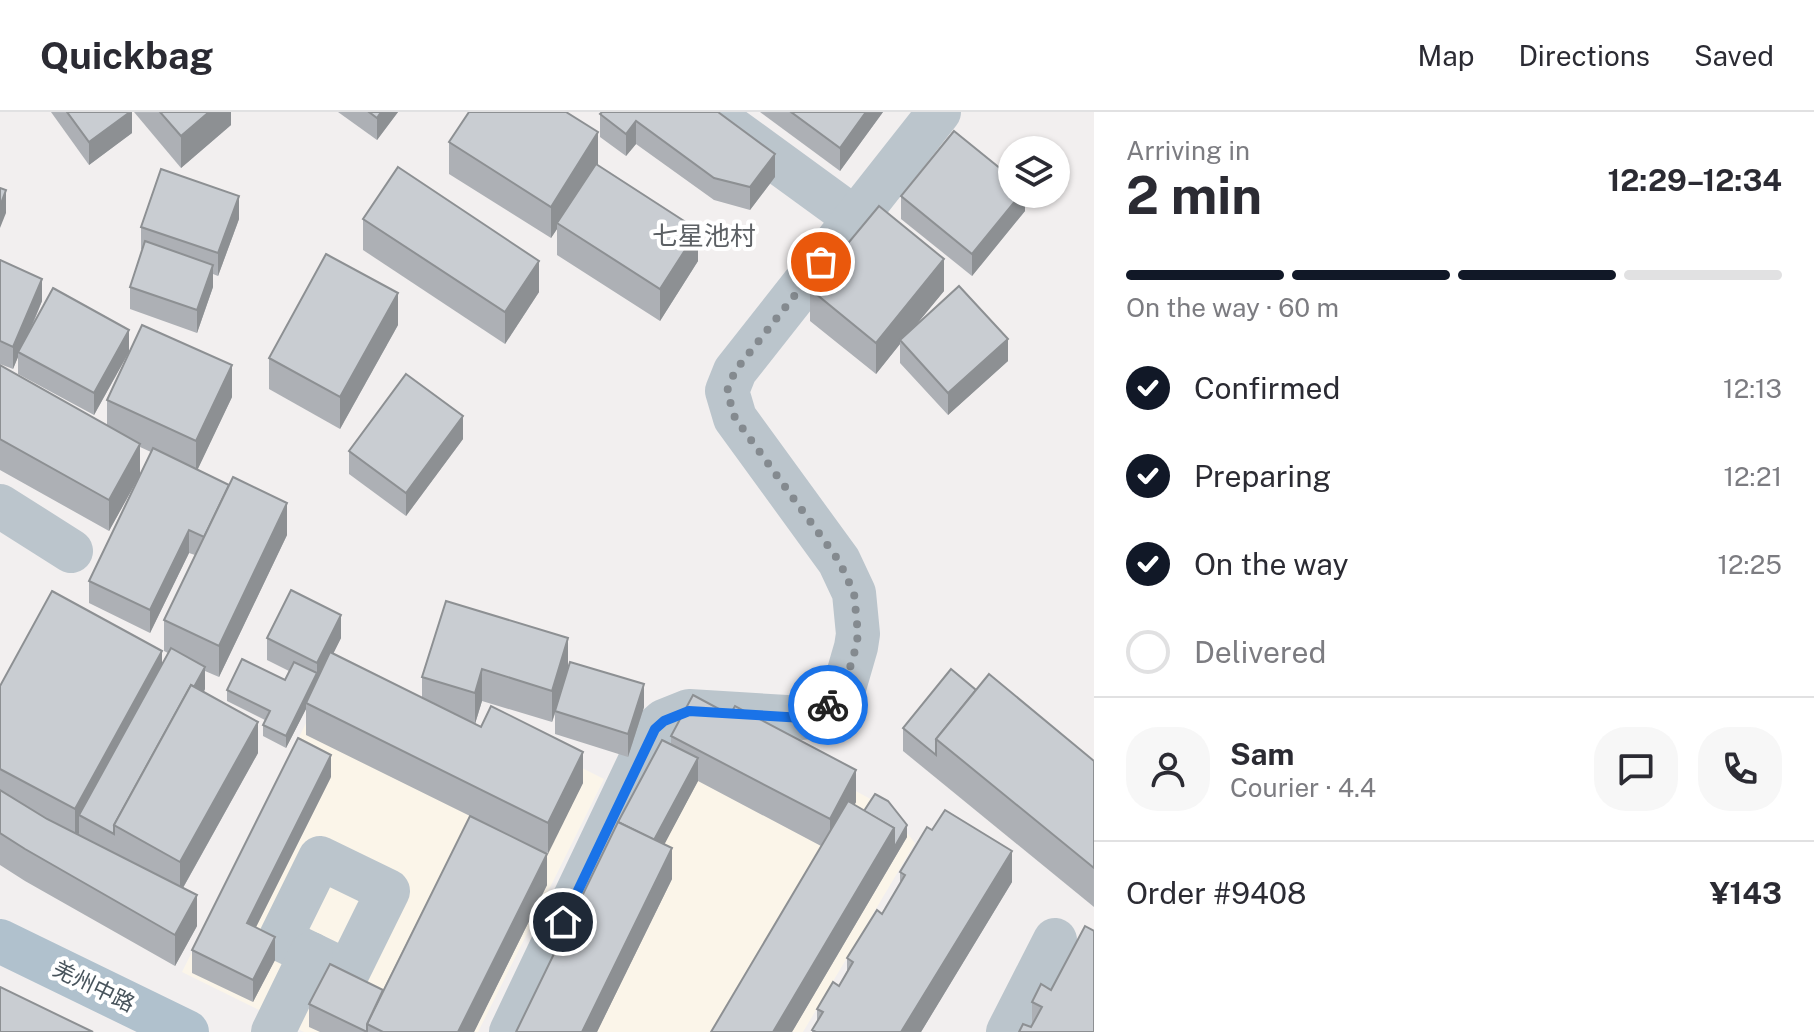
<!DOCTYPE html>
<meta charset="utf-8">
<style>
:root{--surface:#fff;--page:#f7f7f7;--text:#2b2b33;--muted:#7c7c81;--line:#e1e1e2;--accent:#111827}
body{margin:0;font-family:"Public Sans","Noto Sans SC",sans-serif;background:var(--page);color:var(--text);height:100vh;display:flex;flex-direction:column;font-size:30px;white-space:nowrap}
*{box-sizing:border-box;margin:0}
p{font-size:26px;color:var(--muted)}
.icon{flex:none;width:44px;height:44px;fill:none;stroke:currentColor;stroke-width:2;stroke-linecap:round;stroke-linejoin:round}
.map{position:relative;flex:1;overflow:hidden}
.details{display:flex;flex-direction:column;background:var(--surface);width:720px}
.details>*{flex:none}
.fabs{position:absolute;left:998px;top:24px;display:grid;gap:16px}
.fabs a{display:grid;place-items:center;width:72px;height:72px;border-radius:50%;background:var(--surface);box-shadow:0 2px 6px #0004;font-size:40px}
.pin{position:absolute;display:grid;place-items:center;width:68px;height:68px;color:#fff;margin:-34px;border:4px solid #fff;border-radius:50%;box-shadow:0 2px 8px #0007}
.courier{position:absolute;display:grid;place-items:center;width:80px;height:80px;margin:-40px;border:6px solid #1a73e8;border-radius:50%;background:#fff;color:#222;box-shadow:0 2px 10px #0007}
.head em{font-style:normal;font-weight:700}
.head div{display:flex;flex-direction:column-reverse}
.head{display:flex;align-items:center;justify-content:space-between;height:136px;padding:0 32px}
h1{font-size:52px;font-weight:700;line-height:60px}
.bar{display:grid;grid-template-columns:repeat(4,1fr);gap:12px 8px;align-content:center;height:96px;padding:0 32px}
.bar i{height:10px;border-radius:6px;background:var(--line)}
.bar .selected{background:var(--accent)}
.bar p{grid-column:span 4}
.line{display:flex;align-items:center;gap:20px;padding:0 32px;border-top:2px solid var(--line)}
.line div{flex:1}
.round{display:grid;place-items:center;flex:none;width:84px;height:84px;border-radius:32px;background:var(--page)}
ol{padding:0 32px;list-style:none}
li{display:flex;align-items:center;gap:24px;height:88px}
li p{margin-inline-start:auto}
li .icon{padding:8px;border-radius:50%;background:var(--accent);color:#fff;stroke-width:4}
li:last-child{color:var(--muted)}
li i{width:44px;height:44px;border:4px solid var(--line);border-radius:50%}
header{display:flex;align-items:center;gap:48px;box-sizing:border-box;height:112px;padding:0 40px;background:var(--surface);border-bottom:2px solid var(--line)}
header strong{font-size:38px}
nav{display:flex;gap:44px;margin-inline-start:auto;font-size:28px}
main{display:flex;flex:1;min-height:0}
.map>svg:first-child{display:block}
.commercial{fill:#fbf5e9}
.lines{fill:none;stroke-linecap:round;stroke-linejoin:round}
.minor{stroke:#bbc5cc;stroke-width:44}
.major{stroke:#b0c1cd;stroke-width:44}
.wall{fill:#adb0b5;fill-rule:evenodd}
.shaded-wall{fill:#8d9093}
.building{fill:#c9cdd2;stroke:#8d9093;stroke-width:2}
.done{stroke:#848a8f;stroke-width:8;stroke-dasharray:0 14.4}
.route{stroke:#1a73e8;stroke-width:10}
.labels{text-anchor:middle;stroke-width:8;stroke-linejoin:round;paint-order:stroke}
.street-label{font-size:22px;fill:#48545c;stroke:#fff}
.quarter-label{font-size:26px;fill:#5c6064;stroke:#fff}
</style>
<header>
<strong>Quickbag</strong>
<nav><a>Map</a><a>Directions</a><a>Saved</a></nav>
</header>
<main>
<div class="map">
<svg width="1094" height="920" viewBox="0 0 1094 920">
<rect width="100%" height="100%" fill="#f2efef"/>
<!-- commercial -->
<g class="commercial">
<polygon points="329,565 472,636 486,608 604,667 478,920 304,920 182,860"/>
<polygon points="738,615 887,696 915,731 803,920 528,920 655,637"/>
</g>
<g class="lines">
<!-- minor -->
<g class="minor">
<polyline points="709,0 856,107"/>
<polyline points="0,394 71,439"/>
<polygon points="320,746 388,779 348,860 280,827"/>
<polyline points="273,920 311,842"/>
<polyline points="511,920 655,617 664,609 689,599 803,606 828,594 845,573 856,535 858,522 854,481 839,449 735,306 727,279 735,259 939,0"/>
<polyline points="1008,920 1055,828"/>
</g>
<!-- major -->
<polyline class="major" points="0,829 187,920"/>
</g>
<!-- wall -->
<g class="wall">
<polygon points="51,0 132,0 132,21 89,53"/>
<polygon points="134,0 231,0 231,13 181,56"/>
<polygon points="338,0 398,0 377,28"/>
<polygon points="718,0 775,65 750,98 714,88 636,32 626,44 600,25 600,2"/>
<polygon points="760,0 883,0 840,59"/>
<polygon points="449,30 598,52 598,53 698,149 660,209 557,143 557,117 551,126 449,62"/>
<polygon points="1025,82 1025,99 972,164 901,107 901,84"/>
<polygon points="239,107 218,164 213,162 213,175 197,221 130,197 130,175 142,137 141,137 141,115"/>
<polygon points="363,107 539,180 505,232 363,138"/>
<polygon points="0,148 42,189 31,217 129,240 94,303 18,262 18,245 13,257 0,252"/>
<polygon points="810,177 944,179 915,214 1008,249 948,303 900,251 900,232 876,262 810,209"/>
<polygon points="398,213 340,317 269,277 269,246"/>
<path d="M 0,253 L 107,313 L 107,288 L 232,285 L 197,358 L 287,423 L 219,565 L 205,559 L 205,577 L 204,580 L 258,641 L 183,776 L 197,814 L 175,854 L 25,769 L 0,753 L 0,574 L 162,553 L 168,541 L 164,539 L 164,508 L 195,443 L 189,441 L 150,521 L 89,491 L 89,469 L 136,370 L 109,419 L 0,358 ZM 140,335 L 151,340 L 140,362 Z"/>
<polygon points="463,327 406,404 349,362 349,339"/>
<polygon points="446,489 644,595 628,645 555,622 555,602 552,610 482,589 475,612 583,671 547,742 547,773 474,920 320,920 309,915 309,892 383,878 470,704 306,623 306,597 286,636 263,624 263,613 265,608 227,589 227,578 285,568 289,559 267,548 267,526 341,526 333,542 422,586 422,565"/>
<polygon points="976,578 1094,649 1094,795 903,639 903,616"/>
<polygon points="671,624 856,690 854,693 907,725 792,920 821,734 698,669 664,732 672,767 597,920 516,920 671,632"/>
<polygon points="331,665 256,815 275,848 253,890 192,861 192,838"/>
<polygon points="900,760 1012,770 921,920 812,920 812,918 817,909 817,897 839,874 847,859 847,846 882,802 900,772"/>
<polygon points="1085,814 1094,819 1094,920 1019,920 1023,912 1031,915 1032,913 1032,890 1041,872 1051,878"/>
</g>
<!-- shaded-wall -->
<g class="shaded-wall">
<polygon points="130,0 132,0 132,21 89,53 89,30"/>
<polygon points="209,0 231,0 231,13 181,56 181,24"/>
<polygon points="381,0 398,0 377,28 377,6"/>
<polygon points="866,0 883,0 840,59 840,36"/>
<polygon points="636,9 636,32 626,44 626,22"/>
<polygon points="598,20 598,52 559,113 557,111 557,117 551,126 551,95"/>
<polygon points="775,42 775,65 750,98 750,75"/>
<polygon points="6,78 6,101 0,116 0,94"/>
<polygon points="1021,82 1025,82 1025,99 972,164 972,142"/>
<polygon points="239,84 239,107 218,164 218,141"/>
<polygon points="698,118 698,149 660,209 660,177"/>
<polygon points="944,147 944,179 902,230 900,228 900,232 876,262 876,231"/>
<polygon points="539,149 539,180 505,232 505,200"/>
<polygon points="213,153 213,175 197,221 197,198"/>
<polygon points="42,167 42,189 20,241 18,240 18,245 13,257 13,235"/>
<polygon points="398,181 398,213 340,317 340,285"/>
<polygon points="129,218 129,240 94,303 94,281"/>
<polygon points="1008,227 1008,249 948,303 948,281"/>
<polygon points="232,253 232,285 196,361 196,329"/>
<polygon points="463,304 463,327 406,404 406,381"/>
<polygon points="140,332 140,363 109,419 109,388"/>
<polygon points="287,391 287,423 219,565 219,534"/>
<polygon points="189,418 189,441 150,521 150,498"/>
<polygon points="341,503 341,526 308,592 306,591 306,597 286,636 286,624 317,561 317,551"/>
<polygon points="568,526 568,558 552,610 552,579"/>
<polygon points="162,539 162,571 79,703 79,721 75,729 75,697"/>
<polygon points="205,555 205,577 127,720 118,715"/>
<polygon points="482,557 482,589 475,612 475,581"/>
<polygon points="644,572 644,595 628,645 628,622"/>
<polygon points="258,610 258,641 180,781 180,750"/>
<polygon points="583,640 583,671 548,742 548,711"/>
<polygon points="331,643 331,665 247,833 247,811"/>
<polygon points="698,646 698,669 654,752 654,729"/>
<polygon points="856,658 856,690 830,739 830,707"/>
<polygon points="907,713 907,725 792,920 773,920 894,716"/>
<polygon points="672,736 672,767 597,920 582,920"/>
<polygon points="1012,739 1012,770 921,920 901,920"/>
<polygon points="547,742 547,773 474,920 458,920"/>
<polygon points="197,783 197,814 175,854 175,823"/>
<polygon points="275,825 275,848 253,890 253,868"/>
</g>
<!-- building -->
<g class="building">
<polygon points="67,0 130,0 89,30"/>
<polygon points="160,0 209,0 181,24"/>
<polygon points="369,0 381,0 377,6"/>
<polygon points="469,0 566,0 598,20 551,95 449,30"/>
<polygon points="602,0 718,0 775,42 750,75 714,66 636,9 626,22 600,2"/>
<polygon points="791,0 866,0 840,36"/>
<polygon points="954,19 1012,66 1012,82 1021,82 972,142 901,84"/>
<polygon points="596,52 698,118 660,177 557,111"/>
<polygon points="398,55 539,149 505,200 363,107"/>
<polygon points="161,57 239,84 218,141 141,115"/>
<polygon points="0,76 6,78 0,94"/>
<polygon points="879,94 944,147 876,231 810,177"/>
<polygon points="145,129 213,153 197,198 130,175"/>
<polygon points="326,142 398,181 340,285 269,246"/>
<polygon points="0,148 42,167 13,235 0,229"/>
<polygon points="959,174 1008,227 948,281 900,228"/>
<polygon points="53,176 129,218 94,281 18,240"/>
<polygon points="142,213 232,253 196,329 107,288"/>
<polygon points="0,253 140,332 109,388 0,327"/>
<polygon points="406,262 463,304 406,381 349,339"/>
<polygon points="153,336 229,373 204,425 189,418 150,498 89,469"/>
<polygon points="233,365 287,391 219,534 164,508"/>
<polygon points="291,478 341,503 317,551 267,526"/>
<polygon points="52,479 162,539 75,697 0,657 0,574"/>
<polygon points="446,489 568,526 552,579 482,557 475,581 422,565"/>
<polygon points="171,536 205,555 194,575 191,573 114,713 114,722 79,703"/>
<polygon points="330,540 481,615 491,594 583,640 548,711 306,591"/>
<polygon points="242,547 285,568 294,550 317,561 286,624 263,613 270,599 227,578"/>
<polygon points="570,550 644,572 628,622 555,599"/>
<polygon points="951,557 976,578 936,627 936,643 903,616"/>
<polygon points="989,562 1094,649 1094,756 936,627"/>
<polygon points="191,573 258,610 180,750 114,713"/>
<polygon points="693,583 730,603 735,594 856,658 830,707 671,624"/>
<polygon points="298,626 331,643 247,811 275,825 253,868 192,838"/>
<polygon points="662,628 698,646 654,728 618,710"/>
<polygon points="0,678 47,707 197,783 175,823 25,737 0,721"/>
<polygon points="875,682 888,689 907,713 894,736 894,716 864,699"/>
<polygon points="848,689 894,716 773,920 711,920"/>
<polygon points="945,698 1012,739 901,920 816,920 812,918 823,900 817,897 833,870 839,874 853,850 847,846 877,798 882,802 905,763 900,760 927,715 932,718"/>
<polygon points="470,704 547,742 458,920 383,920 367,912"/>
<polygon points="618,710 672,736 582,920 516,920"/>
<polygon points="1085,814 1094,819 1094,920 1019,920 1023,912 1031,915 1042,895 1032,890 1041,872 1051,878"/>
<polygon points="330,852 383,878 367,912 367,920 309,892"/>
<polygon points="0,875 93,920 0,920"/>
</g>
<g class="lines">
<!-- done -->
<polyline class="done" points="821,150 735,259 727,279 735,306 839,449 854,481 858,522 856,535 845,573 828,593"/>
<!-- route -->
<polyline class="route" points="563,810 655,617 664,609 689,599 803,606 828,593"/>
</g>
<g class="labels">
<!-- street labels -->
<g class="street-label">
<text transform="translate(94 874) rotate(26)" y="8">羌州中路</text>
</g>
<!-- quarter labels -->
<g class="quarter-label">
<text x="704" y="133">七星池村</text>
</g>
</g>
</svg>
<div class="fabs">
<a><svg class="icon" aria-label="layers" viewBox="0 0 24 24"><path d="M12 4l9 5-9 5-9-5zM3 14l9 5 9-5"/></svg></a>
</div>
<div class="pin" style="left:821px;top:150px;background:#ea580c"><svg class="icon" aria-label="bag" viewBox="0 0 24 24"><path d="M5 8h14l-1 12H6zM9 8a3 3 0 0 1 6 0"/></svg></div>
<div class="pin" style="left:563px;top:810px;background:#1f2937"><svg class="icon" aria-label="home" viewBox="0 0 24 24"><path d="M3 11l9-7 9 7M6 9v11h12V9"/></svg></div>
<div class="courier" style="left:828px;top:593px"><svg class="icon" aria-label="bike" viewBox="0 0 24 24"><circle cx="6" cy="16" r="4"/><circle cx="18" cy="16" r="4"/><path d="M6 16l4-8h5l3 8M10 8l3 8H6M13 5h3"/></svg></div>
</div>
<section class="details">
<div class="head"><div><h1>2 min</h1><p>Arriving in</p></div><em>12:29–12:34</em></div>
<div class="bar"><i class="selected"></i><i class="selected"></i><i class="selected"></i><i></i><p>On the way · 60 m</p></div>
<ol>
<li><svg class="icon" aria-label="check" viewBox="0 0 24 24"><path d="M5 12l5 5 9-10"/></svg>Confirmed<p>12:13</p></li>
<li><svg class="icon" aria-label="check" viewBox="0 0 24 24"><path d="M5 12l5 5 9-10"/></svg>Preparing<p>12:21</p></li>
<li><svg class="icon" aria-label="check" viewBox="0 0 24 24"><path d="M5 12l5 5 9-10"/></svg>On the way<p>12:25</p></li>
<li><i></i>Delivered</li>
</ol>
<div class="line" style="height:144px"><a class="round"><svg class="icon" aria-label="person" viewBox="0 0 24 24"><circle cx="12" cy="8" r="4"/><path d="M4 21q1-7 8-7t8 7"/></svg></a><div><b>Sam</b><p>Courier · 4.4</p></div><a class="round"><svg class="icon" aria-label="chat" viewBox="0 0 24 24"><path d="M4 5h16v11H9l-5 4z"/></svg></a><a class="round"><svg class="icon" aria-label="phone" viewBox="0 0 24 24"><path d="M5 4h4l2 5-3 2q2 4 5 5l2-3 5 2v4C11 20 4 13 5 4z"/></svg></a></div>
<div class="line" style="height:104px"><div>Order #9408</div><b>¥143</b></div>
</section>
</main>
